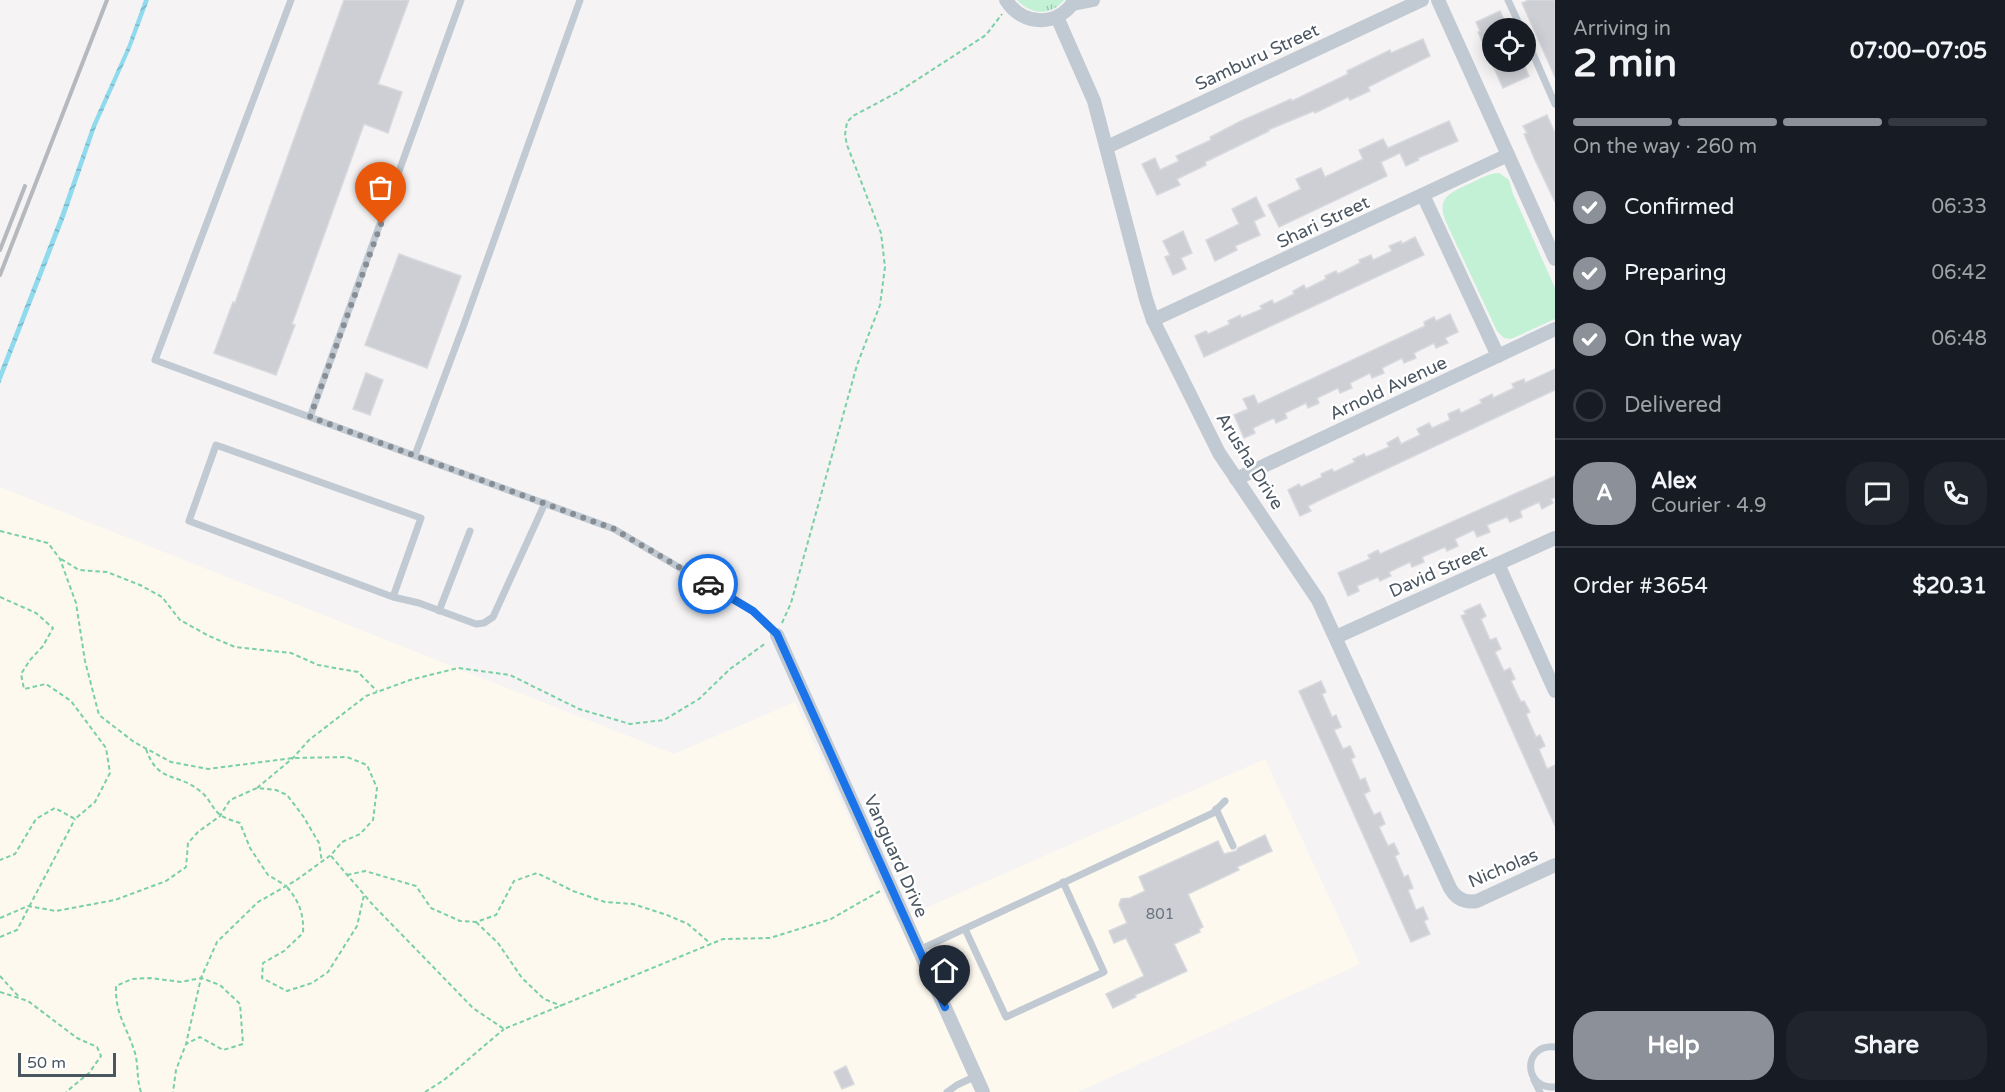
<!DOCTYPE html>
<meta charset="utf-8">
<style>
:root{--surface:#171b24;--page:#20242c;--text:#f1f3f6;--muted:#9ea1a6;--line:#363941;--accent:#8c9099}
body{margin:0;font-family:"Varela Round",sans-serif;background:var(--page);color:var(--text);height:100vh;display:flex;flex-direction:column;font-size:22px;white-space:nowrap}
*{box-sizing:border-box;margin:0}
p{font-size:20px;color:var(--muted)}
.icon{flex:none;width:33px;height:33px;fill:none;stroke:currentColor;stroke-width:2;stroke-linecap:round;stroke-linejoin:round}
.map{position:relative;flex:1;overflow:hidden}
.panel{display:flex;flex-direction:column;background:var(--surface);width:450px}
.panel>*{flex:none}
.tools{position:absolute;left:1482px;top:18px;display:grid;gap:12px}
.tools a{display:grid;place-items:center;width:54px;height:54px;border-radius:50%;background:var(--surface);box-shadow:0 3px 15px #0003;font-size:30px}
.scale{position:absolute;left:18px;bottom:15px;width:98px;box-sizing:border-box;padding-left:6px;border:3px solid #4a5661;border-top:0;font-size:16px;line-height:21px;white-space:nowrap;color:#4a5661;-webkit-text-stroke:4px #fff;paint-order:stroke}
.pin{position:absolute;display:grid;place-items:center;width:51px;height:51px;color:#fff;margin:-62px -26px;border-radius:50% 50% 50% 0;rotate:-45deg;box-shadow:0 0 6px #0007}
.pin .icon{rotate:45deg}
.courier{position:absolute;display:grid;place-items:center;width:60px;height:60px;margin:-30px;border:4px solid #1a73e8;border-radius:50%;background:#fff;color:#222;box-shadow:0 2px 8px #0007}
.summary em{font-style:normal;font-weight:800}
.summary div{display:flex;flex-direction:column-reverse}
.summary{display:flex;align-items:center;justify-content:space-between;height:102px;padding:0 18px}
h1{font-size:39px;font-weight:800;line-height:45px}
.bar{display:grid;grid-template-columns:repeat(4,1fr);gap:9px 6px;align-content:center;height:72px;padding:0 18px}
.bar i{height:8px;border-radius:4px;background:var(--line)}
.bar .current{background:var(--accent)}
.bar p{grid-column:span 4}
.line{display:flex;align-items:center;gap:15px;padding:0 18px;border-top:2px solid var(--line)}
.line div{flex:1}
.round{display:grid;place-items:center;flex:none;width:63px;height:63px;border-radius:24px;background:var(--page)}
ol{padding:0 18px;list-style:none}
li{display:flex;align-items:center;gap:18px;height:66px}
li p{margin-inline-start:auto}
li .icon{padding:6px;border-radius:50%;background:var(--accent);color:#fff;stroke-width:4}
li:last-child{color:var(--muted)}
li i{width:33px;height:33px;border:3px solid var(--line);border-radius:50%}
.cta{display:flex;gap:12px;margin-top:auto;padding:12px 18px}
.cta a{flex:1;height:69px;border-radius:24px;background:var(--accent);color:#fff;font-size:24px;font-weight:800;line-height:69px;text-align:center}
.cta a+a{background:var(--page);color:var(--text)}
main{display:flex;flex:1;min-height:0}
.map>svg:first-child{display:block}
.commercial{fill:#fdf9ef}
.grass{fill:url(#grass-tufts)}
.park{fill:#c3f1d5}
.water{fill:url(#water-waves)}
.building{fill:#cdcfd5;stroke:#d7d9de;stroke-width:1.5}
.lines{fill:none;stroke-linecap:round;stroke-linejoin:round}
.path{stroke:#7ad0a6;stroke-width:2;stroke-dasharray:4.5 3;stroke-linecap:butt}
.service{stroke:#c1cad2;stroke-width:7}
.minor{stroke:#c1cad2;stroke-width:14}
.rail{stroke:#b5b8bd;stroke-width:4}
.done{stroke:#868d94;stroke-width:6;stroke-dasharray:0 10.8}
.route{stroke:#1a73e8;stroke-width:8}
.labels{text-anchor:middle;stroke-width:5;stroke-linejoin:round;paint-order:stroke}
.number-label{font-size:15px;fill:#6b747e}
.street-label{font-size:18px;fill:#4a5661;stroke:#fff}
</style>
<main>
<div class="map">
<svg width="1555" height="1092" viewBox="0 0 1555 1092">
<defs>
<pattern id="grass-tufts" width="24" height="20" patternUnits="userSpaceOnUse" patternTransform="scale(1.5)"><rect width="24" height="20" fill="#c3f1d5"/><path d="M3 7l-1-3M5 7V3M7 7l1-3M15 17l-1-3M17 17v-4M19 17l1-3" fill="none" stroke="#a0c6b0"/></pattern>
<pattern id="water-waves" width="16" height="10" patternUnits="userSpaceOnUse" patternTransform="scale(1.5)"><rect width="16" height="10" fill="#90daee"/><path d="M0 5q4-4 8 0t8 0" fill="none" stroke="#78b4c4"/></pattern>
</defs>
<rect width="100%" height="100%" fill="#f5f3f3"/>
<!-- commercial -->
<polygon class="commercial" points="0,487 674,754 795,702 896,921 1265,759 1360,964 1078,1092 0,1092"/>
<!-- grass -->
<path class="grass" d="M 1017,0 L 1064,0 C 1051,16 1031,15 1017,0 Z"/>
<!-- park -->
<path class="park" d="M 1499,173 L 1509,180 L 1513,194 L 1555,288 L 1555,319 L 1511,339 L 1504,338 L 1497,331 L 1446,222 C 1435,197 1452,192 1471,183 C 1480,179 1489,173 1499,173 Z"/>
<!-- water -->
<polygon class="water" points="144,0 149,0 131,48 96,127 65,217 0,384 0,371 60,216 92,125 127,47"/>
<!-- building -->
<g class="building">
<polygon points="344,0 409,0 378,84 402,92 388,133 364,124 292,324 295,325 276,375 214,353 233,302 235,303"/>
<polygon points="1529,0 1555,0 1555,77 1522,3"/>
<polygon points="1500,11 1508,28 1492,28 1492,62 1523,62 1529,76 1503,88 1478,32 1480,31 1476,22"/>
<polygon points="1423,39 1430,56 1368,87 1370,91 1350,100 1348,97 1315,113 1314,111 1268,130 1269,131 1205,162 1206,165 1177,179 1180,185 1157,195 1142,164 1155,158 1160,170 1179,161 1176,156 1211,140 1210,137 1241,121 1291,99 1292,101 1348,74 1347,71 1390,50 1391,53"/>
<polygon points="1547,115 1555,133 1555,202 1535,160 1524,134 1527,133 1523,126"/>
<polygon points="1449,121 1458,141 1418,158 1419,160 1406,166 1400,153 1381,162 1387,176 1279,227 1268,205 1301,189 1296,179 1321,168 1325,177 1363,159 1359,150 1383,139 1388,148"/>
<polygon points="1256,197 1265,216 1254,221 1260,235 1235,246 1237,250 1215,261 1206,240 1239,224 1232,209"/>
<polygon points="1183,231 1192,253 1181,258 1186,269 1173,275 1165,257 1170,255 1163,241"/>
<polygon points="1415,237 1424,255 1204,357 1195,336 1206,331 1208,334 1230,324 1228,321 1240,315 1241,318 1262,309 1260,306 1272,300 1274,304 1294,294 1293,291 1304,285 1306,289 1326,279 1325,276 1336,271 1338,274 1360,263 1359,260 1371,255 1373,260 1392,251 1389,246 1401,241 1402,244"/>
<polygon points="399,254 461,276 427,368 365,345"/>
<polygon points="1450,314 1458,332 1445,338 1448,343 1436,348 1434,343 1414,353 1416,358 1404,363 1402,358 1382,368 1384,373 1372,378 1370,373 1350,383 1352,388 1340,393 1338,388 1317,398 1319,403 1308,408 1306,403 1285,413 1287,418 1276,423 1274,418 1253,428 1255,433 1244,438 1234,415 1248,409 1243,399 1254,395 1258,404 1425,326 1424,322 1434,317 1436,321"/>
<polygon points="1555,369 1555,390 1322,499 1308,506 1311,511 1300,516 1288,490 1299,484 1301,487 1322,477 1321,474 1332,469 1334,472 1355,462 1353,459 1364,454 1366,457 1389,447 1387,443 1398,437 1401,444 1420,435 1417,429 1429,423 1432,428 1450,420 1448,414 1459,409 1461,413 1482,403 1480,400 1492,394 1493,398 1514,388 1512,384 1524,379 1525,383"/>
<polygon points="366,373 383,380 370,415 353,409"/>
<polygon points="1555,476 1555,497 1551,499 1553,503 1542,509 1539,502 1520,511 1522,517 1510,522 1507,517 1487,525 1490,532 1477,537 1474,530 1455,539 1458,546 1447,551 1445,547 1422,557 1424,562 1412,567 1410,562 1389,572 1391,576 1380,581 1378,577 1357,586 1359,591 1348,596 1338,573 1370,559 1368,555 1378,550 1380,554"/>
<polygon points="1480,604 1486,616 1481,619 1490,640 1496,638 1501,649 1495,652 1504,671 1510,668 1515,679 1511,681 1521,702 1524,701 1530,712 1526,714 1536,737 1540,735 1545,746 1539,749 1547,769 1555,765 1555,826 1461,616 1466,614 1464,611"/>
<polygon points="1321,681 1326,692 1322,694 1332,717 1336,715 1341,727 1334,730 1343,749 1350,746 1355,757 1351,759 1360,780 1365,778 1370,791 1364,794 1374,815 1380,812 1385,824 1379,827 1388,846 1394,843 1399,854 1395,856 1404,877 1408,875 1413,888 1408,890 1416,910 1423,907 1428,919 1424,921 1430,934 1411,942 1299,691"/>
<polygon points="1265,835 1272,851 1237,867 1239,870 1188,894 1203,927 1199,929 1200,932 1174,944 1187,971 1135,995 1136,997 1113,1008 1106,994 1144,976 1126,938 1114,943 1109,931 1127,923 1119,905 1121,899 1130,898 1145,891 1139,877 1218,841 1224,854 1236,851 1238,848"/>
<polygon points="846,1066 854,1084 842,1089 834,1072"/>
</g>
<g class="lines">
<!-- path -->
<g class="path">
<polyline points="0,531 48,543 60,559 76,603 85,661 99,715 134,742 171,762 208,769 293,758 347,757 367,765 377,788 373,820 360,834 342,842 331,855 295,881 258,902 217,942 201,978 186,1044 176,1070 173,1092"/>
<polyline points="61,559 79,570 107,572 140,585 162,597 180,620 209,636 235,647 291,653 318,665 358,672 377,691"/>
<polyline points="0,597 36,613 53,628 43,646 30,660 21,674 24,689 46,684 71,701 106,748 110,773 95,802 75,819 55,808 36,819 15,854 0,860"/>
<polyline points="782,623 791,603 857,365 880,305 885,267 881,233 847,145 845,135 847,122 853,116 898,92 986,35 1002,14"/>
<path d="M 146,749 C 158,784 177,772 200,791 C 209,797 213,811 222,816 C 227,819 234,821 240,823 L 250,848 L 268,875 L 285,885"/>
<polyline points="257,788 293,758 309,740 366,696 410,680 458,668 510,675 579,709 630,724 664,720 699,699 730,669 766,643"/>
<polyline points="331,856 373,905 473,1008 504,1029 723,939 770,938 831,919 880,891"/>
<polyline points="347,875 365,871 416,886 431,908 460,921 476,922 496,915 514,881 537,873 573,891 605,902 633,904 667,915 688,924 711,944"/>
<path d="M 287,887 C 299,901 304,914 303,933 L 284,951 L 263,963 L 262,978 L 287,991 L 312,983 L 328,972 L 357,926 L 364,895"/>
<polyline points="0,918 28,906 56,911 115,900 166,881 186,867 188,843 198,832 220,816 230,800 257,788 276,790 287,795 303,816 319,843 322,862"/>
<polyline points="476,922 498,943 522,978 544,999 562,1006"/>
<polyline points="0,937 17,930 75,819"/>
<polyline points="0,976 20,998"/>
<polyline points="0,992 28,1001 77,1038 97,1047 101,1056 89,1073 66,1092"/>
<path d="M 141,1092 C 136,1078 139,1063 134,1050 C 126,1025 115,1014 116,986 L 132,979 L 150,978 L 181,982 L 201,978 L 220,985 L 240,1004 L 243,1044 L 223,1050 L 200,1037 L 186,1044"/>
<polyline points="425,1092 444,1080 504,1029"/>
</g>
<!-- service -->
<g class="service">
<polyline points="291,0 155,360 614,529 753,611 777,635"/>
<polyline points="1508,0 1521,28"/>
<polyline points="1526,38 1555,104"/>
<polyline points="310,417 461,0"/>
<polyline points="415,455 463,327 580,0"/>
<polyline points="393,597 421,518 216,445 189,521 393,597 419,603 476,624 484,623 493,617 545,503"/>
<polyline points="439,611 470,531"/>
<polyline points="1216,809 1233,846"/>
<polyline points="965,929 1006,1017 1104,972 1063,882"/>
<polyline points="919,950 1213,813 1225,801"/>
<path d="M 1555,1047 C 1522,1044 1523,1089 1555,1087"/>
<polyline points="1534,1080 1540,1092"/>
<polyline points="947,1092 957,1085 976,1076"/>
</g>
<!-- minor -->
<g class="minor">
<path d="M 1006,0 C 1023,27 1058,27 1075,0"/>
<polyline points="1438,0 1555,259"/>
<polyline points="1073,4 1093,0"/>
<path d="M 1057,17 L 1094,101 L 1146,299 L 1153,320 L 1219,453 L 1318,600 L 1450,888 C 1456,899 1465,903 1477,901 L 1555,865"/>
<polyline points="1107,147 1422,0"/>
<polyline points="1423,195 1498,356"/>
<polyline points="1153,320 1508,155"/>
<polyline points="1236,479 1555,329"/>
<polyline points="1498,564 1555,691"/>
<polyline points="777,635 983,1092"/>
<polyline points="1336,637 1555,538"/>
</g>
<!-- rail -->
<g class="rail">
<polyline points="0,250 25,186"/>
<polyline points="0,275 107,0"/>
</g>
</g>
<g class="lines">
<!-- done -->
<polyline class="done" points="381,224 310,417 614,529 708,584"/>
<!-- route -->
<polyline class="route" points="708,584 753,611 777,634 945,1007"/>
</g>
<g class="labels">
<!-- number labels -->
<g class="number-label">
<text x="1160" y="919">801</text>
</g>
<!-- street labels -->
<g class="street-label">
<text transform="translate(1257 57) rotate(-25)" y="6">Samburu Street</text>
<text transform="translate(1323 222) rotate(-25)" y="6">Shari Street</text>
<text transform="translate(1388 388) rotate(-25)" y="6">Arnold Avenue</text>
<text transform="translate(1250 461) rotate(58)" y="6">Arusha Drive</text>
<text transform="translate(1438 571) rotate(-24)" y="6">David Street</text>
<text transform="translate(896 856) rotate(66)" y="6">Vanguard Drive</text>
<text transform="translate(1503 868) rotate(-23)" y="6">Nicholas</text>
</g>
</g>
</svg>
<div class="tools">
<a><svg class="icon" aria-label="locate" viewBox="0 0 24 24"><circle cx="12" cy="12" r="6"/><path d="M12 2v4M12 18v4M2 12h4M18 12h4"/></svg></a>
</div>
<div class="scale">50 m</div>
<div class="pin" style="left:381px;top:224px;background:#ea580c"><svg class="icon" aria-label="bag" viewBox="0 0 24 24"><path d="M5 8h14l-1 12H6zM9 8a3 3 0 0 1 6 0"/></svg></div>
<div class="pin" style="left:945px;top:1007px;background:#1f2937"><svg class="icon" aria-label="home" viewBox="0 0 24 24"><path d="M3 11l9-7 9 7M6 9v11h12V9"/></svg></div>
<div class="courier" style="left:708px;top:584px"><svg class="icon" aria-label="car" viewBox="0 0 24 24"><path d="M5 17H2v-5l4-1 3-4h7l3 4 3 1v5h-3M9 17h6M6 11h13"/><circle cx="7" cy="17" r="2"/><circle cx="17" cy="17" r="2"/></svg></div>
</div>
<section class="panel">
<div class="summary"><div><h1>2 min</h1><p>Arriving in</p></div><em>07:00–07:05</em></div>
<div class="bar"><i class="current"></i><i class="current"></i><i class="current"></i><i></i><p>On the way · 260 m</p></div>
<ol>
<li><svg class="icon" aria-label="check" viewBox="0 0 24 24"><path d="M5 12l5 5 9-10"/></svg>Confirmed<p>06:33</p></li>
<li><svg class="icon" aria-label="check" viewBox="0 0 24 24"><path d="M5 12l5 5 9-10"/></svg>Preparing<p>06:42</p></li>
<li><svg class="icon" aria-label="check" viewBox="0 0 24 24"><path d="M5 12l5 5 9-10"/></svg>On the way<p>06:48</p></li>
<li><i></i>Delivered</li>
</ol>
<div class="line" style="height:108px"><b class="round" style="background:var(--accent);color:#fff">A</b><div><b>Alex</b><p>Courier · 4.9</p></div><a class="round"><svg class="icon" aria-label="chat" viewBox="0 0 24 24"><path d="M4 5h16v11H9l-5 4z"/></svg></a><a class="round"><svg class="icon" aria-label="phone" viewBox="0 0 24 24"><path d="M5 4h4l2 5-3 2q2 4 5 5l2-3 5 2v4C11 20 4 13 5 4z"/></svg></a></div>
<div class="line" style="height:78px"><div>Order #3654</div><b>$20.31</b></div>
<div class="cta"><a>Help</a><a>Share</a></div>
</section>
</main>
